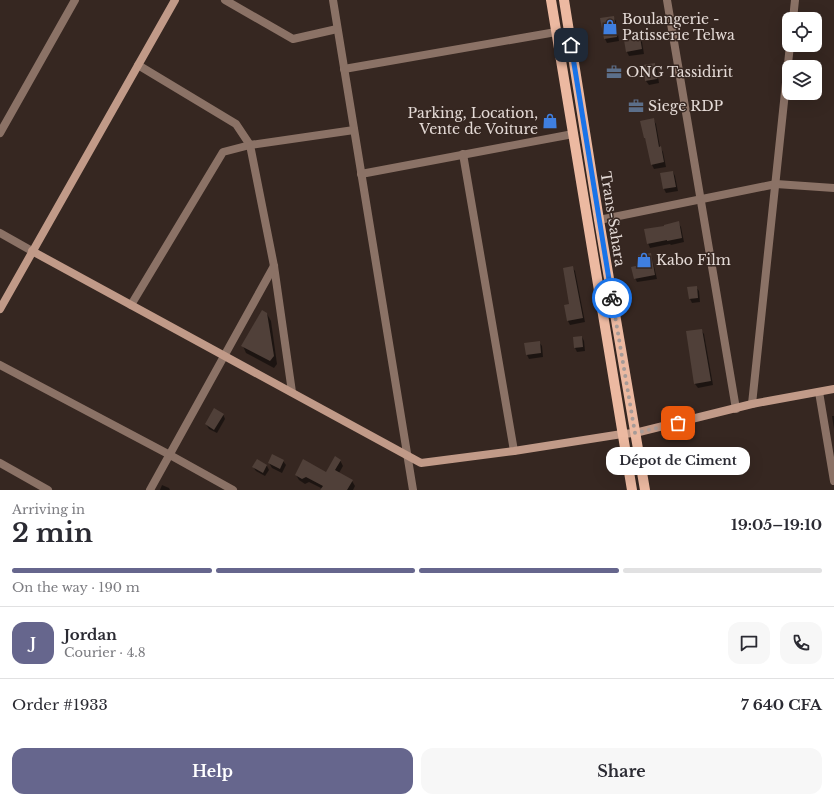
<!DOCTYPE html>
<meta charset="utf-8">
<style>
:root{--surface:#fff;--page:#f7f7f7;--text:#2b2b33;--muted:#7c7c81;--line:#e1e1e2;--accent:#66668d}
body{margin:0;font-family:"Libre Baskerville",serif;background:var(--page);color:var(--text);height:100vh;display:flex;flex-direction:column;font-size:15px;white-space:nowrap}
*{box-sizing:border-box;margin:0}
p{font-size:13px;color:var(--muted)}
.icon{flex:none;width:22px;height:22px;fill:none;stroke:currentColor;stroke-width:2;stroke-linecap:round;stroke-linejoin:round}
.map{position:relative;height:490px;overflow:hidden}
.details{display:flex;flex-direction:column;background:var(--surface);flex:1}
.details>*{flex:none}
.fabs{position:absolute;left:782px;top:12px;display:grid;gap:8px}
.fabs a{display:grid;place-items:center;width:40px;height:40px;border-radius:8px;background:var(--surface);box-shadow:0 4px 16px #0002;font-size:20px}
.pin{position:absolute;display:grid;place-items:center;width:34px;height:34px;color:#fff;margin:-17px;border-radius:8px;box-shadow:0 2px 6px #0006}
.courier{position:absolute;display:grid;place-items:center;width:40px;height:40px;margin:-20px;border:3px solid #1a73e8;border-radius:50%;background:#fff;color:#222;box-shadow:0 1px 5px #0007}
.bubble{position:absolute;height:28px;border-radius:12px;background:var(--surface);box-shadow:0 4px 16px #0002;font-size:13px;font-weight:800;line-height:28px;text-align:center}
.head em{font-style:normal;font-weight:800}
.head div{display:flex;flex-direction:column-reverse}
.head{display:flex;align-items:center;justify-content:space-between;height:68px;padding:0 12px}
h1{font-size:26px;font-weight:800;line-height:30px}
.bar{display:grid;grid-template-columns:repeat(4,1fr);gap:6px 4px;align-content:center;height:48px;padding:0 12px}
.bar i{height:5px;border-radius:3px;background:var(--line)}
.bar .current{background:var(--accent)}
.bar p{grid-column:span 4}
.line{display:flex;align-items:center;gap:10px;padding:0 12px;border-top:1px solid var(--line)}
.line div{flex:1}
.round{display:grid;place-items:center;flex:none;width:42px;height:42px;border-radius:12px;background:var(--page)}
.button{display:flex;gap:8px;margin-top:auto;padding:8px 12px}
.button a{flex:1;height:46px;border-radius:12px;background:var(--accent);color:#fff;font-size:16px;font-weight:800;line-height:46px;text-align:center}
.button a+a{background:var(--page);color:var(--text)}
.map>svg:first-child{display:block}
.shadow{fill:#0007}
.building{fill:#504039}
.lines{fill:none;stroke-linecap:round;stroke-linejoin:round}
.street{stroke:#8b7266;stroke-width:8}
.secondary{stroke:#c19a88;stroke-width:8}
.primary{stroke:#ecb9a1;stroke-width:10}
.done{stroke:#a79b97;stroke-width:4;stroke-dasharray:0 7.2}
.route{stroke:#1a73e8;stroke-width:5}
.labels{text-anchor:middle;stroke-width:3;stroke-linejoin:round;paint-order:stroke}
.poi-label{font-size:14px;fill:#e4dad6;stroke:#362721;text-anchor:start}
.street-label{font-size:14px;fill:#e4dad6;stroke:#362721}
</style>
<div class="map">
<svg width="834" height="490" viewBox="0 0 834 490">
<rect width="100%" height="100%" fill="#362721"/>
<!-- shadow -->
<g class="shadow">
<polygon points="613,17 616,21 619,41 607,43 605,39"/>
<polygon points="640,38 642,42 644,54 629,56 627,52 625,40"/>
<polygon points="655,64 657,69 659,83 649,85 646,81"/>
<polygon points="653,119 656,124 660,147 663,152 666,167 654,169 652,165 647,142 645,138"/>
<polygon points="673,172 675,176 678,191 666,193 664,189 661,174"/>
<polygon points="678,223 681,227 684,242 671,245 670,244 650,248 648,243"/>
<polygon points="650,254 652,258 657,279 637,282 635,278 641,266"/>
<polygon points="572,267 575,271 585,322 570,325 568,321 565,306 571,305"/>
<polygon points="696,287 699,291 700,302 692,303 690,299"/>
<polygon points="267,314 271,321 277,364 274,368 246,353 243,346"/>
<polygon points="701,330 704,334 713,385 698,388 695,384 687,332"/>
<polygon points="582,337 584,341 585,351 577,352 575,348"/>
<polygon points="539,342 542,346 543,357 529,359 527,355"/>
<polygon points="223,414 225,419 217,433 209,429 206,424"/>
<polygon points="832,416 834,416 834,429"/>
<polygon points="257,460 267,466 269,470 265,476 256,471 253,467"/>
<polygon points="340,460 343,466 339,473 352,481 355,486 353,490 320,490 321,488 309,482 305,484 299,480 296,475 327,473"/>
<polygon points="283,461 286,465 282,473 272,468 269,463"/>
<polygon points="162,485 169,488 170,490 160,490"/>
</g>
<!-- building -->
<g class="building">
<polygon points="614,16 617,37 604,39 600,18"/>
<polygon points="640,37 642,49 626,52 624,40"/>
<polygon points="655,63 657,79 645,81 643,65"/>
<polygon points="654,118 659,147 661,146 664,162 651,165 645,138 644,138 640,121"/>
<polygon points="673,171 676,187 663,189 660,173"/>
<polygon points="679,221 682,238 667,241 667,240 647,244 644,229 664,226 664,225"/>
<polygon points="651,253 655,275 634,279 631,267 640,265 638,255"/>
<polygon points="573,266 583,318 567,321 564,305 569,304 563,268"/>
<polygon points="697,286 698,298 689,299 687,287"/>
<polygon points="262,310 267,313 274,356 270,361 241,346"/>
<polygon points="702,329 711,381 694,384 686,331"/>
<polygon points="582,336 583,347 574,348 573,337"/>
<polygon points="540,341 541,353 526,355 524,343"/>
<polygon points="214,408 224,414 214,430 205,424"/>
<polygon points="272,454 284,460 280,469 268,463"/>
<polygon points="335,456 341,460 335,470 353,480 347,490 320,490 323,486 306,477 302,479 295,475 303,459 326,472"/>
<polygon points="257,459 267,465 263,473 252,467"/>
</g>
<g class="lines">
<!-- street -->
<g class="street">
<polyline points="225,0 293,39 337,29"/>
<polyline points="333,0 413,490"/>
<polyline points="667,0 736,409"/>
<polyline points="793,19 795,0"/>
<polyline points="138,65 236,124 250,145 274,266 292,392"/>
<polyline points="344,69 556,32"/>
<polyline points="0,133 75,0"/>
<polyline points="463,154 514,451"/>
<polyline points="361,174 573,134"/>
<polyline points="599,220 776,184 834,188"/>
<polyline points="0,233 32,251"/>
<polyline points="131,305 223,152 250,145 354,130"/>
<polyline points="0,365 170,455 233,490"/>
<polyline points="819,392 834,481"/>
<polyline points="752,404 790,45"/>
<polyline points="0,463 48,490"/>
<polyline points="150,490 274,266"/>
</g>
<!-- secondary -->
<g class="secondary">
<polyline points="32,251 421,463 514,451 622,434 635,433 752,404 834,389"/>
<polyline points="0,309 175,0"/>
</g>
<!-- primary -->
<g class="primary">
<polyline points="551,0 632,490"/>
<polyline points="564,0 599,220 645,490"/>
</g>
</g>
<g class="lines">
<!-- done -->
<polyline class="done" points="612,298 635,433 678,423"/>
<!-- route -->
<polyline class="route" points="571,45 612,298"/>
</g>
<!-- icons -->
<defs>
<g id="shop-bare" transform="scale(1.2)"><path d="M-5-2.5h2.3a2.7 3.5 0 0 1 5.4 0H5L5.5 6h-11ZM-1.5-2.5h3a1.5 2.3 0 0 0-3 0Z" fill="#3f7fe0" stroke="#362721" stroke-width="2.5" paint-order="stroke"/></g>
<g id="office-bare" transform="scale(1.2)"><path d="M-6-3h4V-5.5h4V-3h4V5H-6ZM-1-4.5V-3h2v-1.5ZM-6 0V1H6V0Z" fill="#5c6f8a" stroke="#362721" stroke-width="2.5" paint-order="stroke"/></g>
</defs>
<g fill-rule="evenodd">
<use href="#shop-bare" x="610" y="27"/>
<use href="#office-bare" x="614" y="72"/>
<use href="#office-bare" x="636" y="106"/>
<use href="#shop-bare" x="550" y="121"/>
<use href="#shop-bare" x="644" y="260"/>
</g>
<g class="labels">
<!-- poi labels -->
<g class="poi-label">
<text x="622" y="24">Boulangerie -<tspan x="622" dy="16">Patisserie Telwa</tspan></text>
<text x="626" y="77">ONG Tassidirit</text>
<text x="648" y="111">Siege RDP</text>
<text x="538" y="118" text-anchor="end">Parking, Location,<tspan x="538" dy="16">Vente de Voiture</tspan></text>
<text x="656" y="265">Kabo Film</text>
</g>
<!-- street labels -->
<g class="street-label">
<text transform="translate(613 219) rotate(81)" y="5">Trans-Sahara</text>
</g>
</g>
</svg>
<div class="fabs">
<a><svg class="icon" aria-label="locate" viewBox="0 0 24 24"><circle cx="12" cy="12" r="6"/><path d="M12 2v4M12 18v4M2 12h4M18 12h4"/></svg></a>
<a><svg class="icon" aria-label="layers" viewBox="0 0 24 24"><path d="M12 4l9 5-9 5-9-5zM3 14l9 5 9-5"/></svg></a>
</div>
<div class="pin" style="left:678px;top:423px;background:#ea580c"><svg class="icon" aria-label="bag" viewBox="0 0 24 24"><path d="M5 8h14l-1 12H6zM9 8a3 3 0 0 1 6 0"/></svg></div>
<div class="pin" style="left:571px;top:45px;background:#1f2937"><svg class="icon" aria-label="home" viewBox="0 0 24 24"><path d="M3 11l9-7 9 7M6 9v11h12V9"/></svg></div>
<div class="courier" style="left:612px;top:298px"><svg class="icon" aria-label="bike" viewBox="0 0 24 24"><circle cx="6" cy="16" r="4"/><circle cx="18" cy="16" r="4"/><path d="M6 16l4-8h5l3 8M10 8l3 8H6M13 5h3"/></svg></div>
<div class="bubble" style="left:606px;top:447px;width:144px">Dépot de Ciment</div>
</div>
<section class="details">
<div class="head"><div><h1>2 min</h1><p>Arriving in</p></div><em>19:05–19:10</em></div>
<div class="bar"><i class="current"></i><i class="current"></i><i class="current"></i><i></i><p>On the way · 190 m</p></div>
<div class="line" style="height:72px"><b class="round" style="background:var(--accent);color:#fff">J</b><div><b>Jordan</b><p>Courier · 4.8</p></div><a class="round"><svg class="icon" aria-label="chat" viewBox="0 0 24 24"><path d="M4 5h16v11H9l-5 4z"/></svg></a><a class="round"><svg class="icon" aria-label="phone" viewBox="0 0 24 24"><path d="M5 4h4l2 5-3 2q2 4 5 5l2-3 5 2v4C11 20 4 13 5 4z"/></svg></a></div>
<div class="line" style="height:52px"><div>Order #1933</div><b>7 640 CFA</b></div>
<div class="button"><a>Help</a><a>Share</a></div>
</section>
